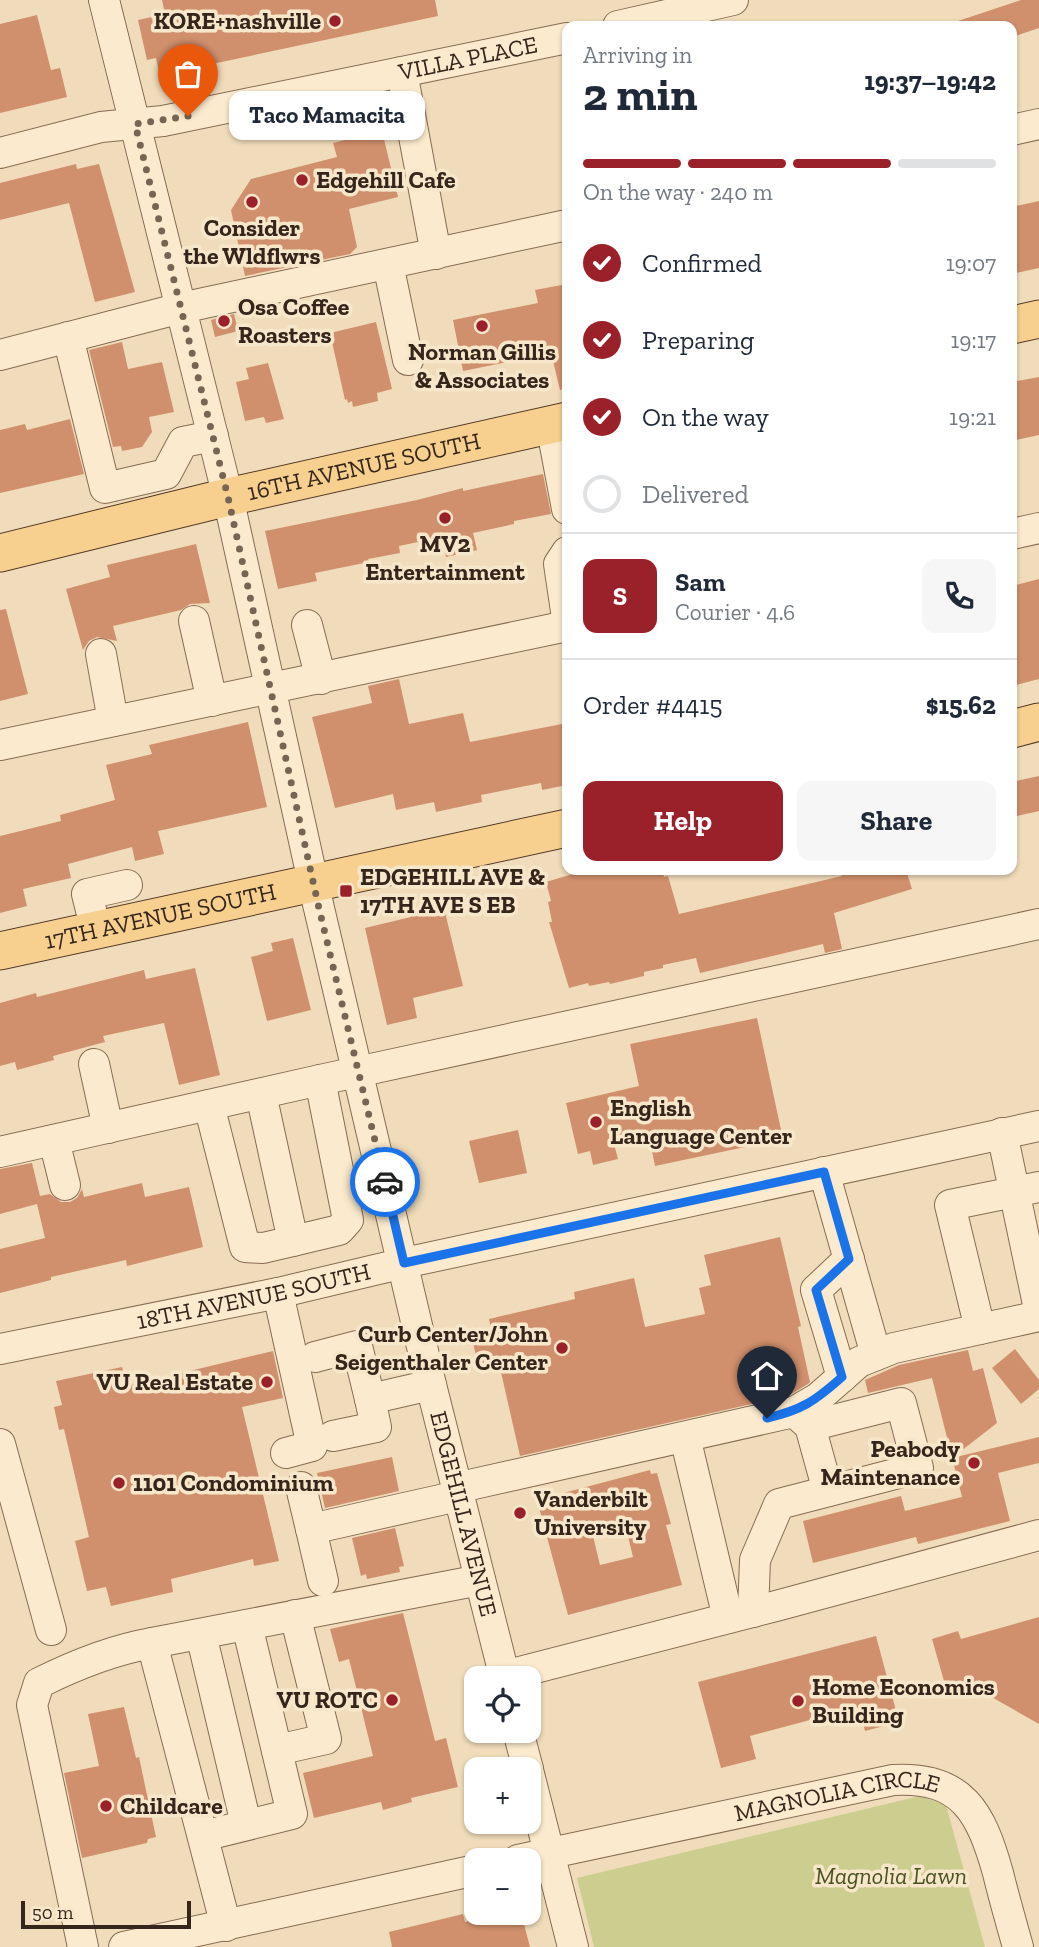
<!DOCTYPE html>
<meta charset="utf-8">
<style>
:root{--surface:#fff;--page:#f6f6f7;--text:#1f2937;--muted:#747a83;--line:#e0e1e3;--accent:#9a2029}
body{margin:0;font-family:"Zilla Slab",serif;background:var(--page);color:var(--text);height:100vh;display:flex;flex-direction:column;font-size:26px;white-space:nowrap}
*{box-sizing:border-box;margin:0}
p{font-size:23px;color:var(--muted)}
.icon{flex:none;width:38px;height:38px;fill:none;stroke:currentColor;stroke-width:2;stroke-linecap:round;stroke-linejoin:round}
.map{position:relative;flex:1;overflow:hidden}
.side{position:absolute;left:562px;top:21px;width:455px;height:854px;display:flex;flex-direction:column;background:var(--surface);border-radius:14px;box-shadow:0 2px 5px #0004}
.side>*{flex:none}
.fabs{position:absolute;left:464px;top:1666px;display:grid;gap:14px}
.fabs a{display:grid;place-items:center;width:77px;height:77px;border-radius:14px;background:var(--surface);box-shadow:0 2px 5px #0004;font-size:35px}
.scale{position:absolute;left:21px;bottom:18px;width:170px;box-sizing:border-box;padding-left:7px;border:4px solid #35251a;border-top:0;font-size:19px;line-height:24px;white-space:nowrap;color:#35251a;-webkit-text-stroke:5px #f7e7ca;paint-order:stroke}
.pin{position:absolute;display:grid;place-items:center;width:60px;height:60px;color:#fff;margin:-72px -30px;border-radius:50% 50% 50% 0;rotate:-45deg;box-shadow:0 0 7px #0007}
.pin .icon{rotate:45deg}
.courier{position:absolute;display:grid;place-items:center;width:70px;height:70px;margin:-35px;border:5px solid #1a73e8;border-radius:50%;background:#fff;color:#222;box-shadow:0 2px 9px #0007}
.bubble{position:absolute;height:49px;border-radius:14px;background:var(--surface);box-shadow:0 2px 5px #0004;font-size:23px;font-weight:700;line-height:49px;text-align:center}
.overview em{font-style:normal;font-weight:700}
.overview div{display:flex;flex-direction:column-reverse}
.overview{display:flex;align-items:center;justify-content:space-between;height:119px;padding:0 21px}
h1{font-size:46px;font-weight:700;line-height:52px}
.bar{display:grid;grid-template-columns:repeat(4,1fr);gap:10px 7px;align-content:center;height:84px;padding:0 21px}
.bar i{height:9px;border-radius:5px;background:var(--line)}
.bar .on{background:var(--accent)}
.bar p{grid-column:span 4}
.line{display:flex;align-items:center;gap:18px;padding:0 21px;border-top:2px solid var(--line)}
.line div{flex:1}
.round{display:grid;place-items:center;flex:none;width:74px;height:74px;border-radius:14px;background:var(--page)}
ol{padding:0 21px;list-style:none}
li{display:flex;align-items:center;gap:21px;height:77px}
li p{margin-inline-start:auto}
li .icon{padding:7px;border-radius:50%;background:var(--accent);color:#fff;stroke-width:4}
li:last-child{color:var(--muted)}
li i{width:38px;height:38px;border:4px solid var(--line);border-radius:50%}
.button{display:flex;gap:14px;margin-top:auto;padding:14px 21px}
.button a{flex:1;height:80px;border-radius:14px;background:var(--accent);color:#fff;font-size:28px;font-weight:700;line-height:80px;text-align:center}
.button a+a{background:var(--page);color:var(--text)}
.map>svg:first-child{display:block}
.green{fill:#cbce8e}
.building{fill:#d1906d;fill-rule:evenodd}
.lines{fill:none;stroke-linecap:round;stroke-linejoin:round}
.minor-casing{stroke:#876c54;stroke-width:32}
.major-casing{stroke:#543a29;stroke-width:39}
.minor{stroke:#fbeacd;stroke-width:30}
.major{stroke:#f7cf8e;stroke-width:37}
.done{stroke:#766552;stroke-width:7;stroke-dasharray:0 12.6}
.route{stroke:#1a73e8;stroke-width:9}
.poi-dot{fill:#9a2029;stroke:#f7e7ca;stroke-width:2.5}
.labels{text-anchor:middle;stroke-width:7;stroke-linejoin:round;paint-order:stroke}
.poi-label{font-size:24px;font-weight:bold;fill:#35251a;stroke:#f7e7ca;text-anchor:start}
.street-label{font-size:24px;fill:#35251a;stroke:#f7e7ca}
.park-label{font-size:24px;font-style:italic;fill:#49531f;stroke:#f7e7ca}
</style>
<div class="map">
<svg width="1039" height="1947" viewBox="0 0 1039 1947">
<rect width="100%" height="100%" fill="#f0dcba"/>
<!-- green -->
<polygon class="green" points="920,1796 946,1805 985,1947 594,1947 577,1878"/>
<!-- building -->
<g class="building">
<polygon points="162,0 435,0 438,16 193,68 188,80 175,88 165,85 161,81 156,58 147,60 138,20 165,14"/>
<polygon points="1021,0 1039,0 1039,28 1012,37 1012,26 953,26 952,23"/>
<polygon points="37,15 51,70 60,68 67,97 0,113 0,24"/>
<polygon points="382,131 398,197 349,209 357,247 350,254 245,276 231,210 251,179 337,157 333,143"/>
<polygon points="76,164 77,169 99,164 135,292 95,302 69,203 0,220 0,183"/>
<polygon points="1039,201 1039,268 1012,274 1012,207"/>
<polygon points="567,284 567,389 560,390 551,353 463,371 453,320 538,303 535,290"/>
<polygon points="234,314 238,331 215,337 211,320"/>
<polygon points="376,322 392,389 377,393 378,401 353,407 352,401 348,403 347,399 345,400 330,333"/>
<polygon points="122,342 128,369 162,362 174,412 149,417 152,432 142,447 122,451 121,446 113,447 89,350"/>
<polygon points="268,363 284,419 266,423 264,417 245,421 236,382 249,379 246,368"/>
<polygon points="1039,377 1039,435 1012,441 1012,382"/>
<polygon points="70,419 84,474 0,493 0,430 25,424 27,430"/>
<polygon points="543,474 551,514 514,521 514,524 473,533 477,550 446,557 442,537 399,546 400,553 368,559 369,562 315,573 317,581 278,589 265,531 417,500 463,488 463,491"/>
<polygon points="196,544 210,603 190,604 181,610 113,626 117,641 97,637 89,641 83,650 66,589 110,577 107,565"/>
<polygon points="1039,579 1039,679 1012,686 1012,586"/>
<polygon points="6,609 28,694 0,701 0,610"/>
<polygon points="399,679 409,724 463,713 470,742 567,723 567,785 542,790 541,783 481,795 482,802 436,812 434,802 396,810 393,794 335,808 312,717 372,703 368,686"/>
<polygon points="248,722 267,807 158,831 164,854 135,861 132,847 68,864 71,878 23,889 27,906 0,913 0,836 61,821 60,815 115,800 106,765 152,754 149,745"/>
<polygon points="1039,776 1039,811 1017,816 1012,782"/>
<polygon points="586,870 663,870 664,877 668,876 679,914 842,876 840,870 906,870 912,889 834,913 842,949 825,953 823,944 700,973 696,958 663,965 663,968 644,972 644,976 610,984 609,982 589,986 588,983 569,988 549,922 552,922 548,902 551,901 546,882"/>
<polygon points="443,904 463,986 413,998 417,1018 387,1025 365,928 411,917 410,912"/>
<polygon points="293,938 311,1010 267,1021 251,957 273,951 271,943"/>
<polygon points="195,968 220,1075 179,1085 164,1023 103,1036 105,1042 53,1056 54,1060 17,1070 15,1062 0,1066 0,1003 36,993 37,997 144,970 146,979"/>
<polygon points="757,1018 783,1139 655,1166 649,1136 614,1144 618,1159 593,1165 590,1151 578,1154 566,1103 639,1086 630,1044"/>
<polygon points="518,1130 527,1173 479,1183 469,1141"/>
<polygon points="32,1163 40,1196 50,1194 61,1202 70,1202 77,1198 82,1189 84,1197 142,1183 145,1197 189,1187 203,1247 127,1266 126,1260 51,1277 51,1280 0,1293 0,1249 45,1238 37,1204 0,1214 0,1169"/>
<polygon points="780,1237 801,1326 798,1327 810,1382 808,1384 788,1396 520,1456 498,1359 478,1364 473,1343 493,1338 489,1319 575,1299 574,1292 634,1278 645,1327 705,1314 699,1288 711,1285 704,1255"/>
<polygon points="1015,1349 1039,1380 1039,1389 1021,1404 992,1368"/>
<polygon points="968,1350 973,1371 983,1368 997,1423 952,1458 1039,1437 1039,1463 998,1473 1010,1521 918,1544 916,1537 813,1563 803,1521 901,1496 905,1511 962,1497 932,1378 868,1393 865,1380 899,1365"/>
<polygon points="273,1351 283,1398 242,1407 279,1561 254,1566 253,1559 171,1579 173,1592 111,1606 106,1587 87,1591 75,1541 89,1537 64,1429 59,1430 54,1407 62,1405 56,1381 122,1367 127,1386"/>
<polygon points="392,1457 399,1491 325,1508 317,1473"/>
<path d="M 650,1470 L 651,1474 L 657,1473 L 671,1524 L 666,1525 L 682,1585 L 568,1615 L 537,1500 ZM 625,1524 L 633,1557 L 600,1565 L 592,1532 Z"/>
<polygon points="395,1528 404,1566 399,1567 400,1572 367,1579 366,1574 361,1576 352,1538"/>
<polygon points="403,1613 435,1741 446,1738 458,1787 411,1798 412,1802 383,1810 381,1802 314,1818 303,1773 373,1756 349,1659 339,1662 330,1629"/>
<polygon points="1039,1617 1039,1724 974,1687 948,1695 932,1639 958,1631 961,1639"/>
<polygon points="876,1636 899,1722 865,1731 859,1707 750,1736 756,1759 721,1768 698,1682"/>
<polygon points="124,1707 136,1758 139,1757 156,1837 148,1839 147,1843 82,1858 64,1773 99,1766 88,1714"/>
<polygon points="501,1913 521,1913 530,1947 392,1947 389,1932 463,1914 465,1922"/>
</g>
<g class="lines">
<!-- minor casing -->
<g class="minor-casing">
<g id="minor">
<path id="s1" d="M 104,0 L 228,497 L 318,904 L 431,1385 L 505,1678"/>
<polyline points="618,26 733,0"/>
<polyline points="402,72 436,254"/>
<polyline points="1012,130 1039,124"/>
<path id="s2" d="M 0,153 L 101,127 L 163,121 L 567,38"/>
<polyline points="388,264 408,360"/>
<polyline points="68,337 105,488 166,474 183,442 213,436"/>
<polyline points="0,355 181,308 567,225"/>
<polyline points="551,424 567,509"/>
<polyline points="1012,534 1039,528"/>
<polyline points="567,552 559,564 567,618"/>
<polyline points="194,621 212,701"/>
<polyline points="307,625 321,679"/>
<polyline points="101,654 113,721"/>
<polyline points="0,745 567,626"/>
<polyline points="96,930 87,894 127,885"/>
<polyline points="94,1064 108,1128"/>
<polyline points="209,1105 245,1247 263,1248 293,1241 261,1094"/>
<polyline points="1002,1133 1039,1309"/>
<polyline points="54,1140 65,1185"/>
<polyline points="0,1152 320,1080 1039,924"/>
<polyline points="824,1172 876,1355"/>
<polyline points="293,1241 339,1230 348,1220 320,1080"/>
<polyline points="278,1293 312,1446 286,1453"/>
<polyline points="980,1329 950,1205 1039,1187"/>
<path id="s3" d="M 0,1349 L 278,1293 L 404,1263 L 1039,1126"/>
<polyline points="315,1357 357,1346 370,1399 431,1385"/>
<polyline points="842,1377 816,1290 849,1259"/>
<polyline points="810,1426 828,1491"/>
<polyline points="333,1436 376,1427 370,1399"/>
<polyline points="685,1437 728,1618"/>
<polyline points="0,1444 51,1630"/>
<polyline points="301,1487 311,1529"/>
<polyline points="456,1488 794,1412 818,1398 859,1362 894,1348 1039,1316"/>
<polyline points="323,1581 311,1529 458,1496"/>
<polyline points="753,1612 755,1560 779,1504 918,1468 901,1403 810,1426 794,1412"/>
<polyline points="201,1634 246,1824"/>
<polyline points="504,1676 776,1606 1039,1535"/>
<polyline points="518,1731 528,1769"/>
<polyline points="277,1750 326,1739 295,1615"/>
<polyline points="528,1770 573,1947"/>
<polyline points="203,1836 292,1814 247,1625"/>
<path id="s4" d="M 518,1860 L 893,1780 C 963,1776 981,1813 998,1873 C 1004,1898 1011,1922 1018,1947"/>
<polyline points="226,1926 152,1643 480,1580"/>
<path d="M 83,1947 L 32,1705 L 39,1683 C 75,1665 112,1650 152,1643"/>
<polyline points="124,1947 476,1870"/>
</g>
</g>
<!-- major casing -->
<g class="major-casing">
<g id="major">
<polyline points="1012,325 1039,319"/>
<path id="s5" d="M 0,553 L 228,497 L 567,421"/>
<polyline points="1012,729 1039,722"/>
<path id="s6" d="M 0,951 L 567,828"/>
</g>
</g>
<!-- minor -->
<use href="#minor" class="minor"/>
<!-- major -->
<use href="#major" class="major"/>
</g>
<g class="lines">
<!-- done -->
<polyline class="done" points="188,116 135,124 228,497 318,904 385,1182"/>
<!-- route -->
<path class="route" d="M 385,1182 L 404,1263 L 824,1172 L 849,1259 L 816,1290 L 842,1377 C 815,1401 802,1410 767,1418"/>
</g>
<!-- markers -->
<g class="poi-dot">
<circle cx="335" cy="21" r="7"/>
<circle cx="302" cy="180" r="7"/>
<circle cx="252" cy="202" r="7"/>
<circle cx="224" cy="321" r="7"/>
<circle cx="482" cy="326" r="7"/>
<circle cx="445" cy="518" r="7"/>
<rect x="339" y="884" width="14" height="14" rx="3.5"/>
<circle cx="596" cy="1122" r="7"/>
<circle cx="562" cy="1348" r="7"/>
<circle cx="267" cy="1382" r="7"/>
<circle cx="974" cy="1463" r="7"/>
<circle cx="119" cy="1483" r="7"/>
<circle cx="520" cy="1513" r="7"/>
<circle cx="392" cy="1700" r="7"/>
<circle cx="798" cy="1701" r="7"/>
<circle cx="106" cy="1806" r="7"/>
</g>
<g class="labels">
<!-- poi labels -->
<g class="poi-label">
<text x="321" y="29" text-anchor="end">KORE+nashville</text>
<text x="316" y="188">Edgehill Cafe</text>
<text x="252" y="236" text-anchor="middle">Consider<tspan x="252" dy="28">the Wldflwrs</tspan></text>
<text x="238" y="315">Osa Coffee<tspan x="238" dy="28">Roasters</tspan></text>
<text x="482" y="360" text-anchor="middle">Norman Gillis<tspan x="482" dy="28">&amp; Associates</tspan></text>
<text x="445" y="552" text-anchor="middle">MV2<tspan x="445" dy="28">Entertainment</tspan></text>
<text x="360" y="885">EDGEHILL AVE &amp;<tspan x="360" dy="28">17TH AVE S EB</tspan></text>
<text x="610" y="1116">English<tspan x="610" dy="28">Language Center</tspan></text>
<text x="548" y="1342" text-anchor="end">Curb Center/John<tspan x="548" dy="28">Seigenthaler Center</tspan></text>
<text x="253" y="1390" text-anchor="end">VU Real Estate</text>
<text x="960" y="1457" text-anchor="end">Peabody<tspan x="960" dy="28">Maintenance</tspan></text>
<text x="133" y="1491">1101 Condominium</text>
<text x="534" y="1507">Vanderbilt<tspan x="534" dy="28">University</tspan></text>
<text x="812" y="1695">Home Economics<tspan x="812" dy="28">Building</tspan></text>
<text x="378" y="1708" text-anchor="end">VU ROTC</text>
<text x="120" y="1814">Childcare</text>
</g>
<!-- street labels -->
<g class="street-label">
<text dy="8" stroke="none"><textPath href="#s2" startOffset="478">VILLA PLACE</textPath></text>
<text dy="8" stroke="none"><textPath href="#s5" startOffset="374">16TH AVENUE SOUTH</textPath></text>
<text dy="8" stroke="none"><textPath href="#s6" startOffset="164">17TH AVENUE SOUTH</textPath></text>
<text dy="8" stroke="none"><textPath href="#s3" startOffset="259">18TH AVENUE SOUTH</textPath></text>
<text dy="8" stroke="none"><textPath href="#s1" startOffset="1556">EDGEHILL AVENUE</textPath></text>
<text dy="8" stroke="none"><textPath href="#s4" startOffset="326">MAGNOLIA CIRCLE</textPath></text>
</g>
<!-- park labels -->
<g class="park-label">
<text x="891" y="1884">Magnolia Lawn</text>
</g>
</g>
</svg>
<div class="fabs">
<a><svg class="icon" aria-label="locate" viewBox="0 0 24 24"><circle cx="12" cy="12" r="6"/><path d="M12 2v4M12 18v4M2 12h4M18 12h4"/></svg></a>
<a>+</a>
<a>−</a>
</div>
<div class="scale">50 m</div>
<div class="pin" style="left:188px;top:116px;background:#ea580c"><svg class="icon" aria-label="bag" viewBox="0 0 24 24"><path d="M5 8h14l-1 12H6zM9 8a3 3 0 0 1 6 0"/></svg></div>
<div class="pin" style="left:767px;top:1418px;background:#1f2937"><svg class="icon" aria-label="home" viewBox="0 0 24 24"><path d="M3 11l9-7 9 7M6 9v11h12V9"/></svg></div>
<div class="courier" style="left:385px;top:1182px"><svg class="icon" aria-label="car" viewBox="0 0 24 24"><path d="M5 17H2v-5l4-1 3-4h7l3 4 3 1v5h-3M9 17h6M6 11h13"/><circle cx="7" cy="17" r="2"/><circle cx="17" cy="17" r="2"/></svg></div>
<div class="bubble" style="left:229px;top:91px;width:196px">Taco Mamacita</div>
<section class="side">
<div class="overview"><div><h1>2 min</h1><p>Arriving in</p></div><em>19:37–19:42</em></div>
<div class="bar"><i class="on"></i><i class="on"></i><i class="on"></i><i></i><p>On the way · 240 m</p></div>
<ol>
<li><svg class="icon" aria-label="check" viewBox="0 0 24 24"><path d="M5 12l5 5 9-10"/></svg>Confirmed<p>19:07</p></li>
<li><svg class="icon" aria-label="check" viewBox="0 0 24 24"><path d="M5 12l5 5 9-10"/></svg>Preparing<p>19:17</p></li>
<li><svg class="icon" aria-label="check" viewBox="0 0 24 24"><path d="M5 12l5 5 9-10"/></svg>On the way<p>19:21</p></li>
<li><i></i>Delivered</li>
</ol>
<div class="line" style="height:126px"><b class="round" style="background:var(--accent);color:#fff">S</b><div><b>Sam</b><p>Courier · 4.6</p></div><a class="round"><svg class="icon" aria-label="phone" viewBox="0 0 24 24"><path d="M5 4h4l2 5-3 2q2 4 5 5l2-3 5 2v4C11 20 4 13 5 4z"/></svg></a></div>
<div class="line" style="height:91px"><div>Order #4415</div><b>$15.62</b></div>
<div class="button"><a>Help</a><a>Share</a></div>
</section>
</div>
